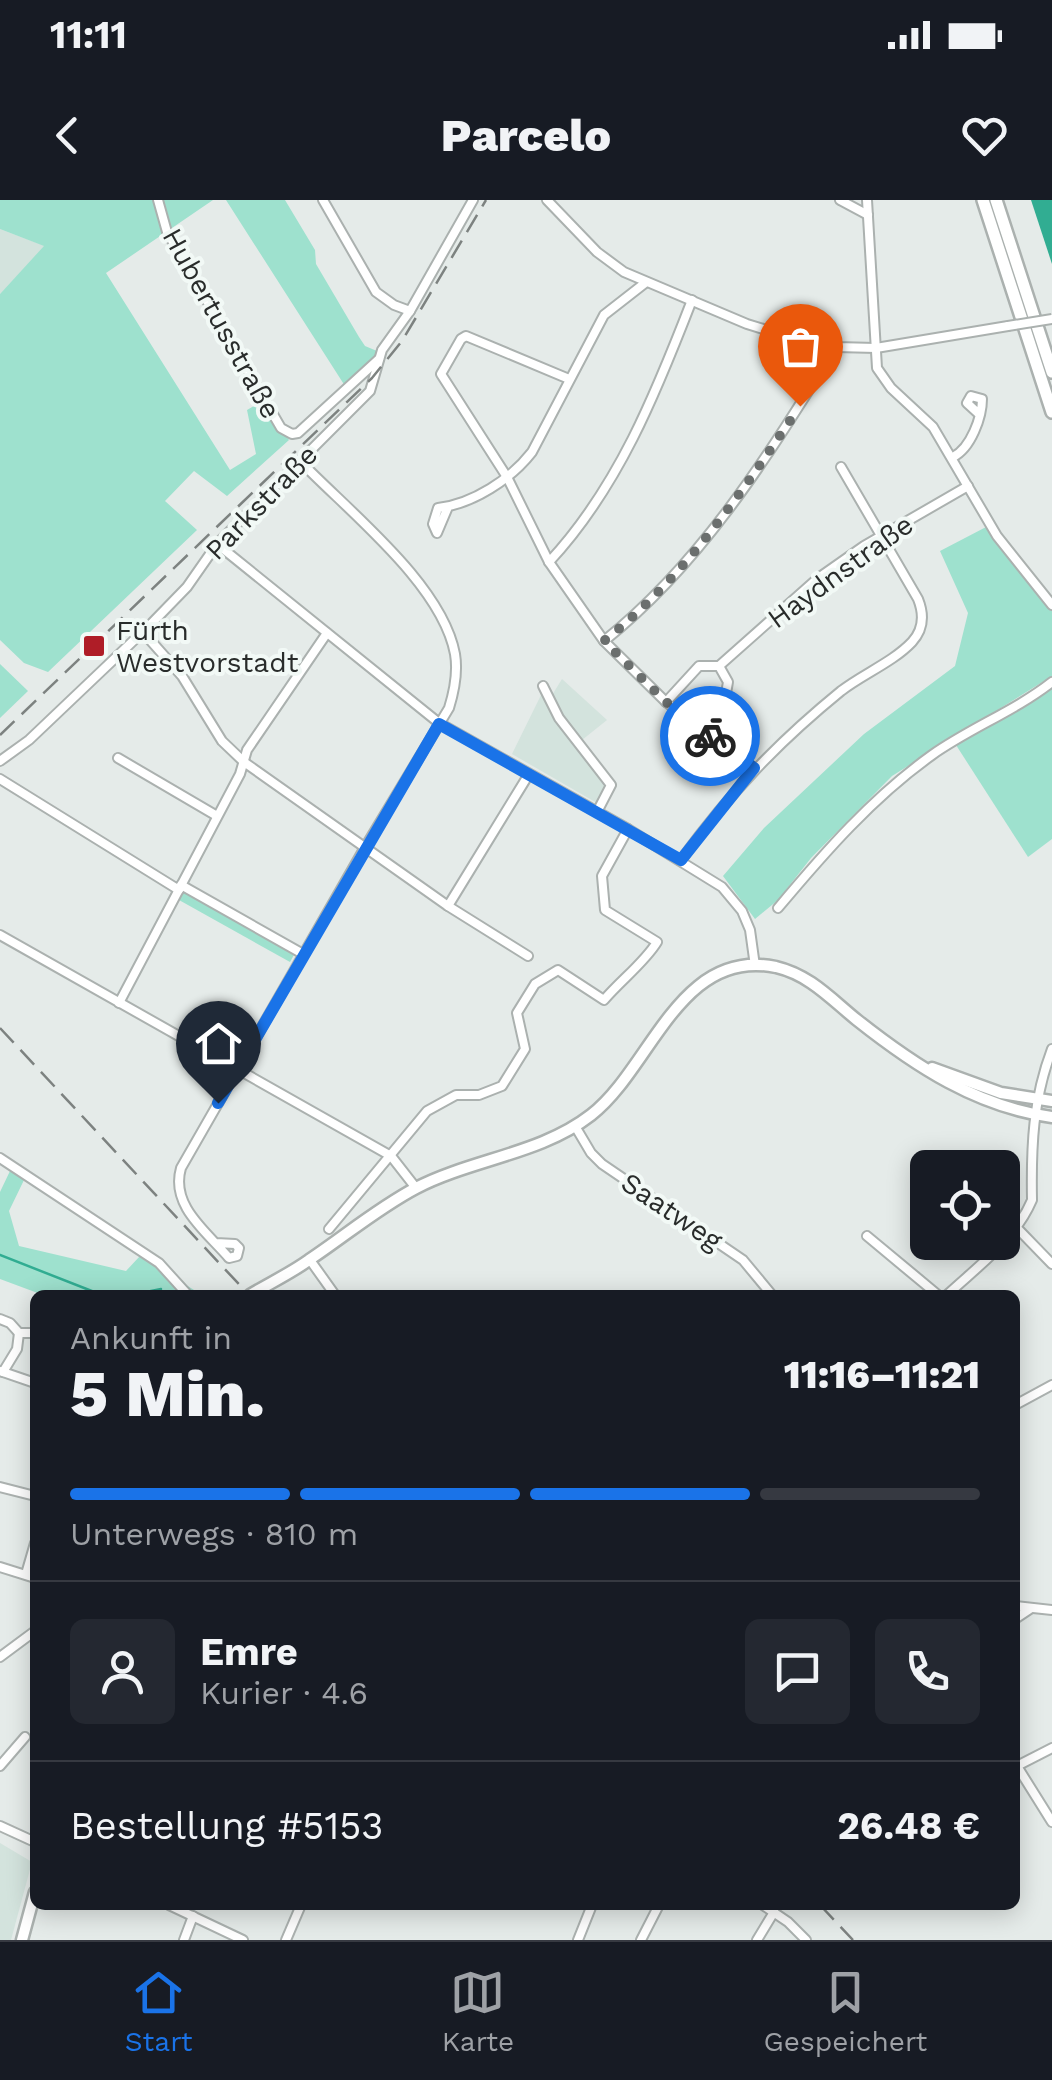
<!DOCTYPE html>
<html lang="de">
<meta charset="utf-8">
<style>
:root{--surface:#171b24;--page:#242831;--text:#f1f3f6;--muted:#9ea1a6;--line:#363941;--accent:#1a73e8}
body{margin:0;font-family:"Work Sans",sans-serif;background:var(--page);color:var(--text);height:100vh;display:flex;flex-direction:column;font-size:38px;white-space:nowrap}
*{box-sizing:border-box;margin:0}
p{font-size:32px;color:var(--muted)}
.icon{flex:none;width:55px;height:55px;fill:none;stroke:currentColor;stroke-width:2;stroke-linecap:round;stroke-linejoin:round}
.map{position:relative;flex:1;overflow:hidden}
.drawer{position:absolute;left:30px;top:1090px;width:990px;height:620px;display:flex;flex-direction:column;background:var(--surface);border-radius:15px;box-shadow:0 5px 25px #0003}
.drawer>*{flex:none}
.tools{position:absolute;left:910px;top:950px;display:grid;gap:20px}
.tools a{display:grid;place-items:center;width:110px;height:110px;border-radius:15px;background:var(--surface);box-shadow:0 5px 25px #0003;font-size:50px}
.pin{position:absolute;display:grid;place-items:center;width:85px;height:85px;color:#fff;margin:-102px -42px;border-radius:50% 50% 50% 0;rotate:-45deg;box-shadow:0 0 10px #0007}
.pin .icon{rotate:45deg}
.courier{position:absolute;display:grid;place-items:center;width:100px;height:100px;margin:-50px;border:8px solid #1a73e8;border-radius:50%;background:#fff;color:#222;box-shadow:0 2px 12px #0007}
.headline em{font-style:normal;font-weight:800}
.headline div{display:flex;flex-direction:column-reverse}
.headline{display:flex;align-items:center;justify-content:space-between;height:170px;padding:0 40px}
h1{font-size:65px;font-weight:800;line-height:75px}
.bar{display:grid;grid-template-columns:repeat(4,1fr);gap:15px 10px;align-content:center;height:120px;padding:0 40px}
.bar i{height:12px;border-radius:8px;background:var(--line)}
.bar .on{background:var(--accent)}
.bar p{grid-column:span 4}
.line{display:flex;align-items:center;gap:25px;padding:0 40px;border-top:2px solid var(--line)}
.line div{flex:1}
.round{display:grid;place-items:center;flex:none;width:105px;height:105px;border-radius:15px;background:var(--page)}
.status{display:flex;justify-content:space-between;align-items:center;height:70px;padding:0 50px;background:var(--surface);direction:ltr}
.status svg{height:28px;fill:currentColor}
header{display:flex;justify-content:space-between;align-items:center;height:130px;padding:0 40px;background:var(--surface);font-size:45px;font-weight:800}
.menu{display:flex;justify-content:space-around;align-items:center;height:140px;border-top:2px solid var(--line);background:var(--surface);font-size:28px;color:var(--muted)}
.menu a{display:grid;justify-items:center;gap:5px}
.menu .on{color:var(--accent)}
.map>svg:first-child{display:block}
.built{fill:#d3e3dd}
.green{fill:#9ee1ce}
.water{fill:#31ad92}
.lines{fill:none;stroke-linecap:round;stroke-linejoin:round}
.stream{stroke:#31ad92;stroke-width:2.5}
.minor-casing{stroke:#abb1af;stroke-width:12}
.major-casing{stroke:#abb1af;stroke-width:15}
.highway-casing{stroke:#abb1af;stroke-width:16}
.minor{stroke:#fff;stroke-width:8}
.major{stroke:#fff;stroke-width:10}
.highway{stroke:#fff;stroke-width:11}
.rail{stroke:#7d8280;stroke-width:2.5;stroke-dasharray:20 10;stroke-linecap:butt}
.minor-bridge-casing{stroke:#abb1af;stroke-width:12;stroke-linecap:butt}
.minor-bridge{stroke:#fff;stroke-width:8}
.done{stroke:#6b6f6e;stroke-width:10;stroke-dasharray:0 18}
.route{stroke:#1a73e8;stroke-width:12}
.poi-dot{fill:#af1d27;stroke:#f2f9f6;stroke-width:4}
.labels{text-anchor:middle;stroke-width:8;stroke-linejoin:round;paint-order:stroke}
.street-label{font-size:28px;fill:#292c2b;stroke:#f2f9f6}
.poi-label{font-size:28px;fill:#292c2b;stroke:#f2f9f6;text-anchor:start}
</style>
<div class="status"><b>11:11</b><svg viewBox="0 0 49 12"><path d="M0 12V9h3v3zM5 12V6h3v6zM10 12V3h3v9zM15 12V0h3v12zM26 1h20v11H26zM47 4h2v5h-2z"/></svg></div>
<header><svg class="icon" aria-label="back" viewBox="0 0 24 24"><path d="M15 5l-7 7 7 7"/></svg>Parcelo<svg class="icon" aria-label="heart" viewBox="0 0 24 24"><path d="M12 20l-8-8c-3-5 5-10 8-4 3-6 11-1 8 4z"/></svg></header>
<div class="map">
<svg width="1052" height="1740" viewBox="0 0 1052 1740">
<rect width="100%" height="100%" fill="#e5ebe9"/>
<!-- built -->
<g class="built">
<polygon points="0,29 45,46 0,94"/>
<polygon points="562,479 607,520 577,544 608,585 597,603 512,554 542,493 549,500"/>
<polygon points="0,1643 32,1662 11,1740 0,1740"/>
</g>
<!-- green -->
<g class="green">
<polygon points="0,0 213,0 106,73 230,270 256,254 247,210 261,202 289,240 227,296 194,271 165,301 197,330 48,472 24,463 0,440 0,94 44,46 0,29"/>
<polygon points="226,0 285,0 315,50 316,64 359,137 365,146 377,151 373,162 345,186"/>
<polygon points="988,326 1052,411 1052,476 892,576 811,658 778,700 755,719 723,676 764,628 864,534 955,466 968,413 940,351"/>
<polygon points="0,464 28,491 0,518"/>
<polygon points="1052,482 1052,639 1028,657 956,545"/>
<polygon points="185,691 295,753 290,762 179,700"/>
<polygon points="10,971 24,980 9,1011 19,1046 126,1071 140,1056 202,1095 43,1095 0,1079 0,992"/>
</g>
<!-- water -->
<polygon class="water" points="1031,0 1052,0 1052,64"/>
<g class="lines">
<!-- stream -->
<g class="stream">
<polyline points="0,1055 102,1095"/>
<polyline points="131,1095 161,1089"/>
<polyline points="1015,1305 1017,1309"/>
</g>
<!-- minor casing -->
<g class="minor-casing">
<g id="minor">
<polyline points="158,0 167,32 281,228 292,234 298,233 379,159"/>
<polyline points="323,0 376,92 394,105 410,111"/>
<polyline points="547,0 597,52 624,72 747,124 796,139 836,147 876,148 1008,126"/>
<polyline points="840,0 868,15"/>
<polyline points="867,0 877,168 891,188 933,227 997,336 1052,405"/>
<polyline points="569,179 466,136 461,139 441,174 507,277 549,362 604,441 666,502 754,568"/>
<path d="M 953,257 C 971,248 982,217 982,199 L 971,196 L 967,203 L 979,214"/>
<path d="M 448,307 L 437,333 L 433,324 L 438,308 C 473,304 511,279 532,252 L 604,115 L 645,83"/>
<polyline points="217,344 439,523 628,629 722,687 742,711 750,730 755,766"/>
<path d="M 549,362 C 618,288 656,193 692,100"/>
<polyline points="143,432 182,476 222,541 244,562 448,706 528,756"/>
<path d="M 604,441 C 703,362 769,254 836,147"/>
<polyline points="719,466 817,379 864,346 968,286"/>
<polyline points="543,486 559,518 611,585 597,612"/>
<polyline points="666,502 699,466 719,466 728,482 725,499 704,531"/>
<polyline points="118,558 217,616"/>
<polyline points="0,561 29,540 152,423 187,387 217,344 370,191 382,150 410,111 473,0"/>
<polyline points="0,579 179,690"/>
<path d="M 681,660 C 731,592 776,544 841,491 C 863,474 893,462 912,442 C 924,429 924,414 918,399 L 841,267"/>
<polyline points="181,685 303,754"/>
<polyline points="448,706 529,574"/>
<path d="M 778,708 C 825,652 872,598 932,555 C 970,528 1015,511 1052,482"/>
<polyline points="0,735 391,956 416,988"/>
<polyline points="119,803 240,574 247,550 327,433"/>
<polyline points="575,926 591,953 602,964 743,1060 772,1095"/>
<polyline points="0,958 159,1063 188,1095"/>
<path d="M 329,1029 L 427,911 L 456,895 L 479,895 L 502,886 L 525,849 L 517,813 L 535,784 L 558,770 L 604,800 C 620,781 645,762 657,742 L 605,710 L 602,676 L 628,629"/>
<polyline points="1018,1029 1052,1064"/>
<polyline points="867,1036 938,1095"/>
<path d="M 216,1043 L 235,1044 L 239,1048 L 237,1056 L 229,1058 C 207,1032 170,1006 181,968 L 364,649 L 449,508 C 454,492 458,472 455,454 C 442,384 348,311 300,261"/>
<polyline points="310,1060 335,1095"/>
<path d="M 947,1095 C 978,1066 1015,1040 1032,1000 C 1031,946 1033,899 1052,849"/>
<polyline points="0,1119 10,1123 19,1133 35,1133"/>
<polyline points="0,1171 35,1183"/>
<polyline points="3,1172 17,1149 19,1133"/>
<polyline points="1015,1205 1052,1185"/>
<polyline points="0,1287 35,1296"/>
<polyline points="0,1367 35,1378"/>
<polyline points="26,1374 35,1343"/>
<polyline points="1015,1406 1052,1410"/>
<polyline points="1015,1419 1030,1409"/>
<polyline points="0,1457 35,1431"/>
<polyline points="1015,1563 1052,1622"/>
<polyline points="0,1566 25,1537"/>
<polyline points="1017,1566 1052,1548"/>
<polyline points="0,1626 35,1642"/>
<polyline points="169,1705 243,1740"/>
<polyline points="763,1705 788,1722 806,1740"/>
<polyline points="184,1740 193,1716"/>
<polyline points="286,1740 301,1705"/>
<polyline points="578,1740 592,1705"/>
<polyline points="641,1740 659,1705"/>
<polyline points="757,1740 774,1712"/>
</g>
</g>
<!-- major casing -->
<g class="major-casing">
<g id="major">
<polyline points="932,868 1001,893 1052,901"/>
<path d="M 250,1095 C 270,1083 291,1073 309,1060 C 345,1036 378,1008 416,988 C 472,959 541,954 591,915 C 651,869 679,747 776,767 C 810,775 831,799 857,820 C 915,866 977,907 1052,917"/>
<polyline points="22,1740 35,1692"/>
</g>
</g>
<!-- highway casing -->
<g class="highway-casing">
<g id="highway">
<polyline points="983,0 1052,212"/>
<polyline points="996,0 1052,172"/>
</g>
</g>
<!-- minor -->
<use href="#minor" class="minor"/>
<!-- major -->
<use href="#major" class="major"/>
<!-- highway -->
<use href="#highway" class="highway"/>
<!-- rail -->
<g class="rail">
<polyline points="0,535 372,178 402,141 486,0"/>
<polyline points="0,828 249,1095"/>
<polyline points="820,1705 853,1740"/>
</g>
<!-- minor-bridge casing -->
<g class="minor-bridge-casing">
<polyline id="minor-bridge" points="1008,126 1052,119"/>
</g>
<!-- minor-bridge -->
<use href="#minor-bridge" class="minor-bridge"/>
</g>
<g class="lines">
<!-- done -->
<path class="done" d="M 710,536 L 666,502 L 604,441 C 686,376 742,292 800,206"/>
<!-- route -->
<polyline class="route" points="218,903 439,524 681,660 754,568 710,536"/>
</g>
<!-- markers -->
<rect class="poi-dot" x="82" y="434" width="24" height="24" rx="5"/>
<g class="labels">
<!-- street labels -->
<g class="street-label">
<text transform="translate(222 123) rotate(61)" y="10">Hubertusstraße</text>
<text transform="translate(261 302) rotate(-46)" y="10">Parkstraße</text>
<text transform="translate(840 371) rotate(-36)" y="10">Haydnstraße</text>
<text transform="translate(672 1011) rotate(34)" y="10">Saatweg</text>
</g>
<!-- poi labels -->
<g class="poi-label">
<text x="116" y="440">Fürth<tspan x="116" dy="32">Westvorstadt</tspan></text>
</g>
</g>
</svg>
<div class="tools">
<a><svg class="icon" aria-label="locate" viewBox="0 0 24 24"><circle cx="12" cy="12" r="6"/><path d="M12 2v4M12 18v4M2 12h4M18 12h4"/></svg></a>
</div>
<div class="pin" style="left:800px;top:206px;background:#ea580c"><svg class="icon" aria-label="bag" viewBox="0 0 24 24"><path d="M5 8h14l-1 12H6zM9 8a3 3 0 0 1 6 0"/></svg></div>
<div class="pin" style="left:218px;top:903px;background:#1f2937"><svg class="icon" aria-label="home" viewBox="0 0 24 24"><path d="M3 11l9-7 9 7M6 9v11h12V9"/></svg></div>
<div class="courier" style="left:710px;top:536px"><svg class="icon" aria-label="bike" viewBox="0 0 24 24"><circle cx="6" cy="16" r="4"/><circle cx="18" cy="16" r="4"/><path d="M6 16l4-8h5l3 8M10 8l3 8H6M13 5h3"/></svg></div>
<section class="drawer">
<div class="headline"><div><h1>5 Min.</h1><p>Ankunft in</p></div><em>11:16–11:21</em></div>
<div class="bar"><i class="on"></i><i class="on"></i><i class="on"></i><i></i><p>Unterwegs · 810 m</p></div>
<div class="line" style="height:180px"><a class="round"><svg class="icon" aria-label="person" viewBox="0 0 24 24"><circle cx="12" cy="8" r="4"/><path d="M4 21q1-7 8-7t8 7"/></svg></a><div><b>Emre</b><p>Kurier · 4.6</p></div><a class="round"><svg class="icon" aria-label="chat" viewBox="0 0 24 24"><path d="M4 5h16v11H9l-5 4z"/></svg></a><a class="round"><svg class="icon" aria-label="phone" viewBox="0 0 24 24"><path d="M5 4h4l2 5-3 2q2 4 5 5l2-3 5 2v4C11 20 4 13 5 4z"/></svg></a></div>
<div class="line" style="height:130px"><div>Bestellung #5153</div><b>26.48 €</b></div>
</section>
</div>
<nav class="menu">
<a class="on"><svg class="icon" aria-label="home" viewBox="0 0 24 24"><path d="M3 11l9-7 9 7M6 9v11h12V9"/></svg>Start</a>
<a><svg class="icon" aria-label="map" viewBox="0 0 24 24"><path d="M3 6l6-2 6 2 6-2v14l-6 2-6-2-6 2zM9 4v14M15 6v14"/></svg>Karte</a>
<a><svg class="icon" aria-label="saved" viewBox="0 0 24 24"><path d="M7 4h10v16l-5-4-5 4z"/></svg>Gespeichert</a>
</nav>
